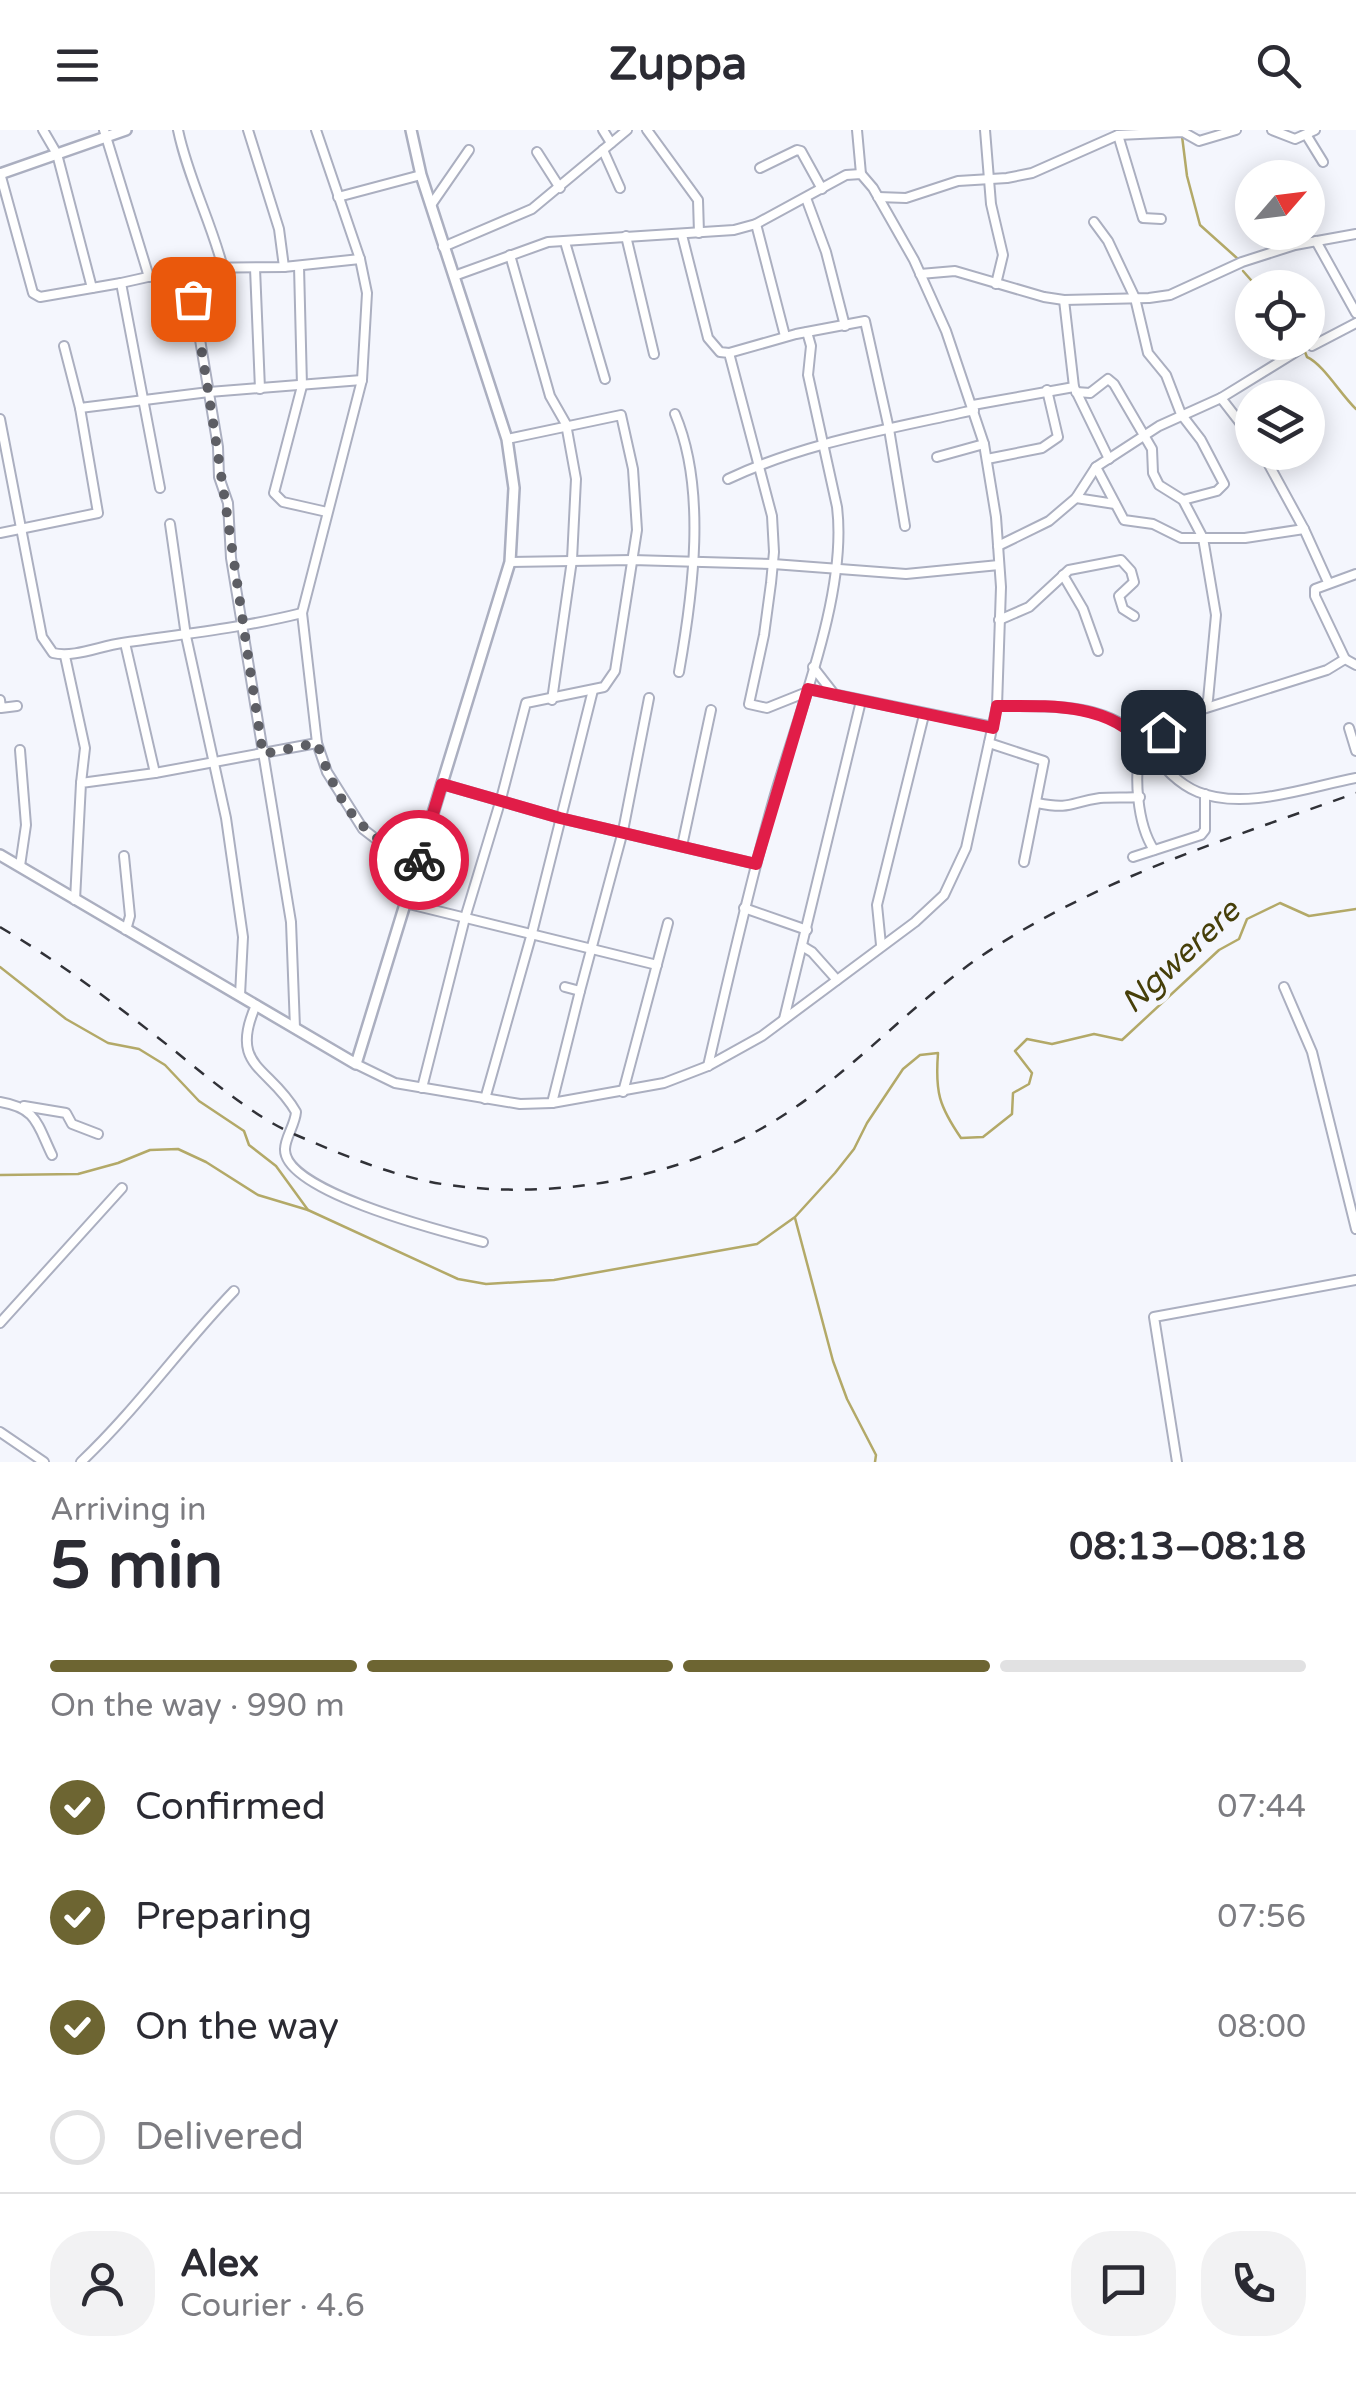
<!DOCTYPE html>
<meta charset="utf-8">
<style>
:root{--surface:#fff;--page:#f2f2f3;--text:#2b2b33;--muted:#7c7c81;--line:#e1e1e2;--accent:#6d6532}
body{margin:0;font-family:"Varela Round",sans-serif;background:var(--page);color:var(--text);height:100vh;display:flex;flex-direction:column;font-size:38px;white-space:nowrap}
*{box-sizing:border-box;margin:0}
p{font-size:32px;color:var(--muted)}
.icon{flex:none;width:55px;height:55px;fill:none;stroke:currentColor;stroke-width:2;stroke-linecap:round;stroke-linejoin:round}
.map{position:relative;height:1332px;overflow:hidden}
.panel{display:flex;flex-direction:column;background:var(--surface);flex:1}
.panel>*{flex:none}
.needle{width:65px;rotate:62deg}
.buttons{position:absolute;left:1235px;top:30px;display:grid;gap:20px}
.buttons a{display:grid;place-items:center;width:90px;height:90px;border-radius:50%;background:var(--surface);box-shadow:0 5px 25px #0003;font-size:50px}
.pin{position:absolute;display:grid;place-items:center;width:85px;height:85px;color:#fff;margin:-42px;border-radius:20px;box-shadow:0 5px 15px #0006}
.courier{position:absolute;display:grid;place-items:center;width:100px;height:100px;margin:-50px;border:8px solid #e11d48;border-radius:50%;background:#fff;color:#222;box-shadow:0 2px 12px #0007}
.headline em{font-style:normal;font-weight:800}
.headline div{display:flex;flex-direction:column-reverse}
.headline{display:flex;align-items:center;justify-content:space-between;height:170px;padding:0 50px}
h1{font-size:65px;font-weight:800;line-height:75px}
.bar{display:grid;grid-template-columns:repeat(4,1fr);gap:15px 10px;align-content:center;height:120px;padding:0 50px}
.bar i{height:12px;border-radius:8px;background:var(--line)}
.bar .selected{background:var(--accent)}
.bar p{grid-column:span 4}
.line{display:flex;align-items:center;gap:25px;padding:0 50px;border-top:2px solid var(--line)}
.line div{flex:1}
.round{display:grid;place-items:center;flex:none;width:105px;height:105px;border-radius:40px;background:var(--page)}
ol{padding:0 50px;list-style:none}
li{display:flex;align-items:center;gap:30px;height:110px}
li p{margin-inline-start:auto}
li .icon{padding:10px;border-radius:50%;background:var(--accent);color:#fff;stroke-width:4}
li:last-child{color:var(--muted)}
li i{width:55px;height:55px;border:5px solid var(--line);border-radius:50%}
header{display:flex;justify-content:space-between;align-items:center;height:130px;padding:0 50px;background:var(--surface);font-size:45px;font-weight:800}
.map>svg:first-child{display:block}
.lines{fill:none;stroke-linecap:round;stroke-linejoin:round}
.stream{stroke:#b3a968;stroke-width:2.5}
.minor-casing{stroke:#abafc0;stroke-width:12}
.tertiary-casing{stroke:#abafc0;stroke-width:14}
.minor{stroke:#fff;stroke-width:8}
.tertiary{stroke:#fff;stroke-width:9}
.rail{stroke:#303137;stroke-width:2.5;stroke-dasharray:12 12;stroke-linecap:butt}
.done{stroke:#5d5e64;stroke-width:10;stroke-dasharray:0 18}
.route{stroke:#e11d48;stroke-width:12}
.labels{text-anchor:middle;stroke-width:9;stroke-linejoin:round;paint-order:stroke}
.water-label{font-size:32px;font-style:italic;fill:#463f09;stroke:#f4f6fd}
</style>
<header><svg class="icon" aria-label="menu" viewBox="0 0 24 24"><path d="M4 6h16M4 12h16M4 18h16"/></svg>Zuppa<svg class="icon" aria-label="search" viewBox="0 0 24 24"><circle cx="10" cy="10" r="6"/><path d="M15 15l6 6"/></svg></header>
<div class="map">
<svg width="1356" height="1332" viewBox="0 0 1356 1332">
<rect width="100%" height="100%" fill="#f4f6fd"/>
<g class="lines">
<!-- stream -->
<g class="stream">
<polyline points="1182,6 1187,46 1200,95 1238,129"/>
<polyline points="1243,141 1258,158"/>
<path d="M 1301,212 L 1307,227 C 1323,234 1341,265 1356,279"/>
<polyline points="0,837 66,889 108,913 139,919 165,935 199,971 244,1001 249,1015 276,1036 308,1080"/>
<path d="M 0,1045 L 78,1044 L 118,1033 L 150,1020 L 178,1019 L 206,1032 L 258,1065 L 308,1080 L 458,1149 L 486,1154 L 554,1150 L 757,1114 L 795,1087 L 835,1043 L 854,1019 L 867,993 L 903,939 L 920,925 L 938,923 C 935,962 939,976 961,1008 L 983,1007 L 1012,984 L 1013,963 L 1029,954 L 1032,943 L 1015,921 L 1027,909 L 1052,914 L 1094,904 L 1122,910 L 1219,820 L 1239,809 L 1247,789 L 1280,773 L 1309,786 L 1356,779"/>
<polyline points="795,1088 833,1231 847,1269 876,1325 875,1332"/>
</g>
<!-- minor casing -->
<g class="minor-casing">
<g id="minor">
<polyline points="43,0 57,24 92,158"/>
<polyline points="104,0 149,147"/>
<path d="M 178,0 C 188,48 211,91 223,138"/>
<polyline points="248,0 279,99 284,137"/>
<polyline points="316,0 360,129 367,163 362,250 302,483 317,613 327,642 363,699 385,716 418,733"/>
<polyline points="603,0 611,13"/>
<polyline points="647,0 698,70 699,103"/>
<polyline points="857,0 861,44"/>
<polyline points="985,0 991,74 1003,125 996,154"/>
<polyline points="1272,0 1295,9 1315,0"/>
<polyline points="1118,5 1143,88 1161,89"/>
<polyline points="1307,6 1323,32"/>
<polyline points="603,20 620,58"/>
<polyline points="537,22 560,58"/>
<polyline points="760,38 797,20 801,21 822,59"/>
<polyline points="0,43 33,163 40,167 121,153"/>
<polyline points="338,67 421,45"/>
<polyline points="878,67 906,68 958,51 1007,48 1032,43 1118,5 1183,2 1199,11 1236,0"/>
<polyline points="806,68 826,122 845,196"/>
<polyline points="431,75 469,20"/>
<polyline points="1094,92 1108,111 1135,168 1148,223 1166,245 1181,284 1201,310 1224,354 1217,361 1183,370"/>
<polyline points="756,94 785,206"/>
<polyline points="682,105 708,208 720,222 729,223 772,386 774,422 771,453 764,505 749,574 767,578 807,562"/>
<polyline points="626,106 654,224"/>
<polyline points="1316,111 1356,183"/>
<polyline points="565,112 605,249"/>
<polyline points="443,117 532,79 627,0"/>
<polyline points="510,125 550,266 566,294 576,349 572,430 552,570"/>
<polyline points="299,136 302,256 274,363 283,372 327,382"/>
<polyline points="188,138 218,317 219,347 228,373 231,428 291,792 295,898"/>
<polyline points="255,138 260,259"/>
<polyline points="920,144 955,141 1044,167 1064,170 1149,168 1170,165 1242,132 1295,115 1356,104"/>
<polyline points="1064,170 1074,257 1109,329"/>
<polyline points="64,216 80,278 209,262 362,250"/>
<polyline points="1312,216 1356,193"/>
<polyline points="729,223 796,204 865,191 889,299 905,396"/>
<polyline points="1076,262 1090,263 1108,249 1114,254 1152,319 1153,343 1159,355 1183,370 1203,408 1216,485 1208,570 1203,579"/>
<polyline points="1221,268 1252,308"/>
<polyline points="973,275 1074,257"/>
<path d="M 675,284 C 707,359 693,463 679,542"/>
<path d="M 0,289 L 42,507 L 53,523 C 74,528 100,516 122,513 C 183,504 242,498 302,483"/>
<polyline points="1262,322 1304,399 1328,452"/>
<polyline points="937,327 984,314"/>
<polyline points="987,329 1042,318 1058,307 1047,260"/>
<polyline points="1096,337 1124,390 1153,394 1181,408 1245,408 1304,399"/>
<path d="M 728,349 C 806,312 891,299 974,280"/>
<polyline points="160,358 121,153 188,138 284,137 360,129"/>
<polyline points="1076,368 1115,374"/>
<polyline points="170,394 186,506 226,688 243,807 240,865"/>
<polyline points="0,403 98,383 80,278"/>
<polyline points="998,416 1049,391 1076,368 1096,337 1159,296 1221,268 1299,220"/>
<polyline points="510,432 632,430 773,434 906,444 999,435"/>
<polyline points="1063,445 1083,479 1098,521"/>
<polyline points="999,490 1029,477 1069,440 1121,430 1131,441 1134,452 1119,466 1123,479 1134,486"/>
<polyline points="125,513 155,643"/>
<polyline points="65,526 85,618 81,653"/>
<polyline points="1345,529 1315,466 1315,459 1356,444"/>
<polyline points="813,537 834,564"/>
<polyline points="808,559 993,597"/>
<polyline points="0,570 1,578 17,576"/>
<path d="M 997,576 C 1041,576 1103,572 1136,605 C 1155,625 1171,651 1198,662 C 1245,681 1308,657 1356,648"/>
<polyline points="1349,598 1356,621"/>
<polyline points="989,613 1044,631 1024,732"/>
<polyline points="20,620 26,695 20,736"/>
<polyline points="442,654 560,688 756,734"/>
<path d="M 1037,673 C 1073,680 1070,672 1100,668 C 1112,667 1127,668 1140,667"/>
<polyline points="682,716 711,580"/>
<path d="M 1154,720 C 1137,694 1133,644 1142,614 L 1203,579 L 1327,540 L 1345,529 L 1356,535"/>
<polyline points="124,726 130,786 126,800"/>
<polyline points="1133,727 1201,705 1205,700 1205,664"/>
<polyline points="75,770 81,653 155,643 317,613"/>
<polyline points="405,773 657,835"/>
<polyline points="744,778 807,800"/>
<polyline points="881,815 877,775 924,585"/>
<polyline points="802,816 812,822 837,850"/>
<polyline points="1284,857 1312,922 1356,1099"/>
<polyline points="580,861 623,701 649,568"/>
<path d="M 256,875 C 228,938 270,936 296,982 C 295,995 285,1008 285,1019 C 283,1062 449,1103 483,1112"/>
<polyline points="784,889 861,571"/>
<polyline points="356,934 395,953 520,974 552,973 664,953 708,936 762,906 915,792 944,765 966,718 997,576 1001,457 996,387 984,314 946,201 914,130 873,58 861,44 846,45 756,94 734,100 548,112 454,146"/>
<path d="M 708,936 C 728,849 748,761 772,675 C 796,589 848,465 837,377 L 808,245 L 811,216 L 807,202"/>
<polyline points="422,958 465,788 501,669 526,573 604,557 615,541 637,400 633,339 621,285 507,309"/>
<polyline points="623,962 668,793"/>
<polyline points="485,969 532,803 593,560"/>
<path d="M 0,972 C 37,978 37,994 52,1025"/>
<polyline points="552,973 580,861 565,857"/>
<polyline points="24,976 66,983 72,994 98,1004"/>
<polyline points="0,1193 122,1058"/>
<polyline points="0,1302 44,1332"/>
<path d="M 81,1332 C 137,1279 181,1216 234,1161"/>
<polyline points="1177,1332 1154,1187 1356,1150"/>
</g>
</g>
<!-- tertiary casing -->
<g class="tertiary-casing">
<g id="tertiary">
<polyline points="0,44 126,0"/>
<polyline points="0,725 356,934 510,432 514,358 507,309 421,45 411,0"/>
</g>
</g>
<!-- minor -->
<use href="#minor" class="minor"/>
<!-- tertiary -->
<use href="#tertiary" class="tertiary"/>
<!-- rail -->
<path class="rail" d="M 0,797 C 61,833 115,874 170,917 C 206,946 255,988 296,1005 C 343,1025 392,1046 442,1054 C 558,1072 692,1047 790,981 C 863,932 921,864 995,817 C 1106,746 1233,707 1356,663"/>
</g>
<g class="lines">
<!-- done -->
<path class="done" d="M 193,169 C 219,321 239,471 263,624 L 317,613 C 339,676 358,703 418,733 L 419,730"/>
<!-- route -->
<path class="route" d="M 419,730 L 442,654 L 560,688 L 756,734 L 808,559 L 993,598 L 997,576 C 1045,576 1110,572 1142,614 L 1163,602"/>
</g>
<g class="labels">
<!-- water labels -->
<g class="water-label">
<text transform="translate(1180 826) rotate(-43)" y="11">Ngwerere</text>
</g>
</g>
</svg>
<div class="buttons">
<a><svg class="needle" viewBox="-14 -14 28 28"><path d="M0-13l5 13h-10z" fill="#e53935"/><path d="M0 13l5-13h-10z" fill="#7c7c81"/></svg></a>
<a><svg class="icon" aria-label="locate" viewBox="0 0 24 24"><circle cx="12" cy="12" r="6"/><path d="M12 2v4M12 18v4M2 12h4M18 12h4"/></svg></a>
<a><svg class="icon" aria-label="layers" viewBox="0 0 24 24"><path d="M12 4l9 5-9 5-9-5zM3 14l9 5 9-5"/></svg></a>
</div>
<div class="pin" style="left:193px;top:169px;background:#ea580c"><svg class="icon" aria-label="bag" viewBox="0 0 24 24"><path d="M5 8h14l-1 12H6zM9 8a3 3 0 0 1 6 0"/></svg></div>
<div class="pin" style="left:1163px;top:602px;background:#1f2937"><svg class="icon" aria-label="home" viewBox="0 0 24 24"><path d="M3 11l9-7 9 7M6 9v11h12V9"/></svg></div>
<div class="courier" style="left:419px;top:730px"><svg class="icon" aria-label="bike" viewBox="0 0 24 24"><circle cx="6" cy="16" r="4"/><circle cx="18" cy="16" r="4"/><path d="M6 16l4-8h5l3 8M10 8l3 8H6M13 5h3"/></svg></div>
</div>
<section class="panel">
<div class="headline"><div><h1>5 min</h1><p>Arriving in</p></div><em>08:13–08:18</em></div>
<div class="bar"><i class="selected"></i><i class="selected"></i><i class="selected"></i><i></i><p>On the way · 990 m</p></div>
<ol>
<li><svg class="icon" aria-label="check" viewBox="0 0 24 24"><path d="M5 12l5 5 9-10"/></svg>Confirmed<p>07:44</p></li>
<li><svg class="icon" aria-label="check" viewBox="0 0 24 24"><path d="M5 12l5 5 9-10"/></svg>Preparing<p>07:56</p></li>
<li><svg class="icon" aria-label="check" viewBox="0 0 24 24"><path d="M5 12l5 5 9-10"/></svg>On the way<p>08:00</p></li>
<li><i></i>Delivered</li>
</ol>
<div class="line" style="height:180px"><a class="round"><svg class="icon" aria-label="person" viewBox="0 0 24 24"><circle cx="12" cy="8" r="4"/><path d="M4 21q1-7 8-7t8 7"/></svg></a><div><b>Alex</b><p>Courier · 4.6</p></div><a class="round"><svg class="icon" aria-label="chat" viewBox="0 0 24 24"><path d="M4 5h16v11H9l-5 4z"/></svg></a><a class="round"><svg class="icon" aria-label="phone" viewBox="0 0 24 24"><path d="M5 4h4l2 5-3 2q2 4 5 5l2-3 5 2v4C11 20 4 13 5 4z"/></svg></a></div>
</section>
